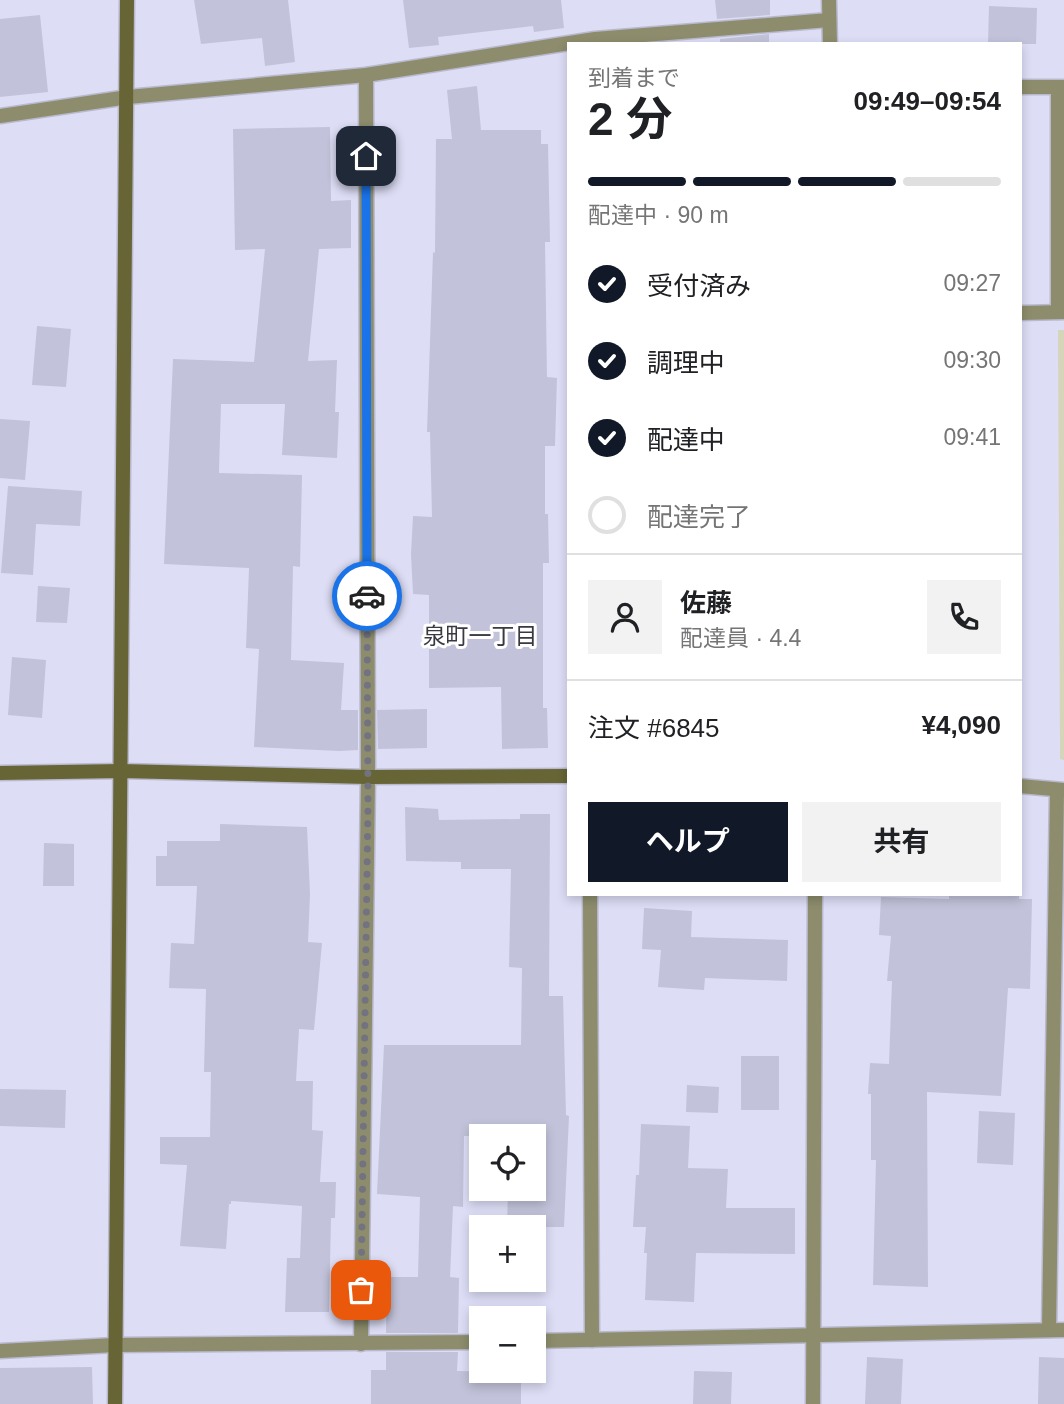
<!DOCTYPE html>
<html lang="ja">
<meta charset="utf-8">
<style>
:root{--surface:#fff;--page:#f2f2f2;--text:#202124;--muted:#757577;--line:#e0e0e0;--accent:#111827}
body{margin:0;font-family:Arial,"Noto Sans JP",sans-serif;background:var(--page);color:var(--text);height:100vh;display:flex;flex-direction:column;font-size:26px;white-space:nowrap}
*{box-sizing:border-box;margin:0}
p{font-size:23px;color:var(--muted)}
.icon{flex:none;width:38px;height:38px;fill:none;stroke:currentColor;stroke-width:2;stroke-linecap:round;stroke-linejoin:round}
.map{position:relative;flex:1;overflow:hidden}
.details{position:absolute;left:567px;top:42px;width:455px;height:854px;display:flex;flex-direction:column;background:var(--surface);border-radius:0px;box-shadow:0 4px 10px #0003}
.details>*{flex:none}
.controls{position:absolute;left:469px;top:1124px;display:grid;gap:14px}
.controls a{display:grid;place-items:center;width:77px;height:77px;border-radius:0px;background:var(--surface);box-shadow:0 4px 10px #0003;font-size:35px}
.pin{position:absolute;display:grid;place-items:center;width:60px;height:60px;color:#fff;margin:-30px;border-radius:14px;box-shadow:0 4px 10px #0006}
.courier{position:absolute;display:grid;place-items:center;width:70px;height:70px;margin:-35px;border:5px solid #1a73e8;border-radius:50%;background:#fff;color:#222;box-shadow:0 2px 9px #0007}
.summary em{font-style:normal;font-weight:700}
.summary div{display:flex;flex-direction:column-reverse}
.summary{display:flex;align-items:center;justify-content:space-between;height:119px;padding:0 21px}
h1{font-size:46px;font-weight:700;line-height:52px}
.bar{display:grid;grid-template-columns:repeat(4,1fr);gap:10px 7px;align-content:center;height:84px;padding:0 21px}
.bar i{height:9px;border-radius:5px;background:var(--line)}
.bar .current{background:var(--accent)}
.bar p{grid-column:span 4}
.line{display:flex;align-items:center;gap:18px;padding:0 21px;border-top:2px solid var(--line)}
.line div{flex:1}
.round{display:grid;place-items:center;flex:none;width:74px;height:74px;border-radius:0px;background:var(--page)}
ol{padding:0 21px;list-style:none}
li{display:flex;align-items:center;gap:21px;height:77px}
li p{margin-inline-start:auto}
li .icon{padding:7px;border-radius:50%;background:var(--accent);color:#fff;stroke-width:4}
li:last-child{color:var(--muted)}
li i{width:38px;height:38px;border:4px solid var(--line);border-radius:50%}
.button{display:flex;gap:14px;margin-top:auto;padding:14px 21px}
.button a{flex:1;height:80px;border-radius:0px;background:var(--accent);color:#fff;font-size:28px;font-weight:700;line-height:80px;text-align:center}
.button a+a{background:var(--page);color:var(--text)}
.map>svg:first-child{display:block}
.green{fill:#d5d5b9}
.building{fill:#c2c2da}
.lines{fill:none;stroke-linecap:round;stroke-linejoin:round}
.street-casing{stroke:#b9b9ce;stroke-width:17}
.secondary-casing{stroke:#b9b9ce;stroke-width:17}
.street{stroke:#8d8d6d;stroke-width:14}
.secondary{stroke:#676535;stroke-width:14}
.done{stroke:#727281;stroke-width:7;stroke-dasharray:0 12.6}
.route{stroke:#1a73e8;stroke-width:9}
.labels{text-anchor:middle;stroke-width:6;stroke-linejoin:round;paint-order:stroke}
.neighbourhood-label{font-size:23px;fill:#393942;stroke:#fff}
</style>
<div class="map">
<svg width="1064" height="1404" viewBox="0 0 1064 1404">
<rect width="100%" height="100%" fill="#ddddf6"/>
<!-- green -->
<polygon class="green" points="1058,330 1064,330 1064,760 1060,759"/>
<!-- building -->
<g class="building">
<polygon points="194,0 288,0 295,62 265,66 262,38 201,44"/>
<polygon points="403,0 561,0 564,28 534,32 533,26 438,37 439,45 409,48"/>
<polygon points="715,0 770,0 770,15 717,19"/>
<polygon points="989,6 1037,8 1036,44 988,44"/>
<polygon points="40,15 48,92 0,97 0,19"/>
<polygon points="769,34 769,44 720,44 720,39"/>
<polygon points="477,86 481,130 541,130 541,144 548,144 550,242 545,242 547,377 557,378 555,446 545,446 545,514 548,514 549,563 543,563 543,708 547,708 548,748 502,749 501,687 429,688 429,595 413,594 411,554 413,516 432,517 430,432 427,432 433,252 435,253 436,139 452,139 447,90"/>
<polygon points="330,127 331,201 351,200 351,248 319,249 308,361 337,360 335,412 339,412 337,458 282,455 285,404 221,404 219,470 219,473 302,475 300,567 293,566 291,660 344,663 341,710 358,710 358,750 339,751 254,747 259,649 246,648 249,568 164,564 173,359 254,362 265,249 235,250 233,129"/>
<polygon points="37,326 71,329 66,387 32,385"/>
<polygon points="0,419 30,421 25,480 0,478"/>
<polygon points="8,486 82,491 80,526 36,524 33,575 1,573"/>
<polygon points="38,586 70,588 67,623 36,622"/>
<polygon points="12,657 46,660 42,718 8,715"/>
<polygon points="427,709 427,748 378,749 377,710"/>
<polygon points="405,807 438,809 439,820 520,819 520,814 550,814 549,996 563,996 566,1115 569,1116 564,1227 507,1227 508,1188 534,1188 534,1136 464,1136 463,1207 453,1206 450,1277 459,1278 458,1333 386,1333 387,1277 418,1277 420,1197 377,1194 384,1045 521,1045 522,968 509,967 511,869 461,869 461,862 406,861"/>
<polygon points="220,824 307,827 310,894 308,942 322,943 314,1030 299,1029 296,1081 313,1081 312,1130 323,1131 320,1182 336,1182 335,1218 331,1218 329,1312 285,1312 287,1258 300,1258 302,1206 231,1201 231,1204 229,1204 226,1249 180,1246 187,1165 160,1164 160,1137 210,1137 211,1072 204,1072 206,989 169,988 171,943 194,944 197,886 156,886 156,856 167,856 167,841 220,841"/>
<polygon points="44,843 74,844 74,886 43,886"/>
<polygon points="949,895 1019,896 1019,899 1032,899 1030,989 1008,988 1001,1096 927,1092 928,1287 873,1285 876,1160 871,1160 871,1094 868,1094 870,1063 889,1064 892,981 887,981 891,936 879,935 881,897 949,899"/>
<polygon points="644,908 692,911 691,937 788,940 787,981 705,978 704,990 658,987 661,950 642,949"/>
<rect x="741" y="1056" width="38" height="54"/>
<polygon points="687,1085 719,1087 718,1113 686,1112"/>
<polygon points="0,1089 66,1090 65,1128 0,1126"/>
<polygon points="979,1111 1015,1113 1013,1165 977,1163"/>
<polygon points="641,1124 690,1126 688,1168 728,1169 726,1208 795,1208 795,1254 696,1253 694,1302 645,1300 647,1253 644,1253 646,1227 633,1227 636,1175 639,1175"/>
<polygon points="386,1352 458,1352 457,1371 521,1372 521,1404 371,1404 371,1370 386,1370"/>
<polygon points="867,1357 903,1359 901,1404 865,1404"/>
<polygon points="1039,1357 1064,1358 1064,1404 1038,1404"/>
<polygon points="92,1367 93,1404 0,1404 0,1368"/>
<polygon points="694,1371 732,1372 731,1404 693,1404"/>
</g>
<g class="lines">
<!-- street casing -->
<g class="street-casing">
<g id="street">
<polyline points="829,0 830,44"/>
<polyline points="1020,87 1064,87"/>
<polyline points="0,116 128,97 366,75 595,39 829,20"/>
<polyline points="1058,312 1058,88"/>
<polyline points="1020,313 1064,312"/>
<polyline points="1020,786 1064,790"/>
<polyline points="590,894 592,1340"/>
<polyline points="1049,1330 1057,790"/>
<polyline points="534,1341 1064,1330"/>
<polyline points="361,1344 368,777 366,75"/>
<polyline points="0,1351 115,1345 481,1342"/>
<polyline points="813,1404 815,894"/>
</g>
</g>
<!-- secondary casing -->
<g class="secondary-casing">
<g id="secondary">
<polyline points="0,773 121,771 368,777 569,776"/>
<polyline points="115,1404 127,0"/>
</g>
</g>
<!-- street -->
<use href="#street" class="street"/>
<!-- secondary -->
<use href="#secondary" class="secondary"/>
</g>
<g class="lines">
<!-- done -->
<polyline class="done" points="361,1290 368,804 367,596"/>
<!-- route -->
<polyline class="route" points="366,156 367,596"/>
</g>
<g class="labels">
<!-- neighbourhood labels -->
<g class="neighbourhood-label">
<text x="480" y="644">泉町一丁目</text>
</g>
</g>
</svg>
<div class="controls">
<a><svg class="icon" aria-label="locate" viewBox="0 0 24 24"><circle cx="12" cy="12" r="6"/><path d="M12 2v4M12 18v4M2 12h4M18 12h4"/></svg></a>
<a>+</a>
<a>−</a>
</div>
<div class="pin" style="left:361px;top:1290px;background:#ea580c"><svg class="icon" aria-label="bag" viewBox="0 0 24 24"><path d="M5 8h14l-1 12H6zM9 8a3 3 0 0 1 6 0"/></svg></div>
<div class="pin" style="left:366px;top:156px;background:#1f2937"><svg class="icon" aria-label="home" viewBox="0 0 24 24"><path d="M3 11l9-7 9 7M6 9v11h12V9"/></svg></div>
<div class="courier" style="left:367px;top:596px"><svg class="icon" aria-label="car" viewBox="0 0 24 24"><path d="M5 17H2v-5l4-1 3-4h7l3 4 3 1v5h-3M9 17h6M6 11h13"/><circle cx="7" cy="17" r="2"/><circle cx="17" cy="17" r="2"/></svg></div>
<section class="details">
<div class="summary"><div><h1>2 分</h1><p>到着まで</p></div><em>09:49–09:54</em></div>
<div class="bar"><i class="current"></i><i class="current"></i><i class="current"></i><i></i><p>配達中 · 90 m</p></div>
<ol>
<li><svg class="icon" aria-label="check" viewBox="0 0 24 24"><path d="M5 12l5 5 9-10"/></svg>受付済み<p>09:27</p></li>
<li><svg class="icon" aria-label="check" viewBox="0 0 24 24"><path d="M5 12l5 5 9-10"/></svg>調理中<p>09:30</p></li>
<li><svg class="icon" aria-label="check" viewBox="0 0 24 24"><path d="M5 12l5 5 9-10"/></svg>配達中<p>09:41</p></li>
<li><i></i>配達完了</li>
</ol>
<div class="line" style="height:126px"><a class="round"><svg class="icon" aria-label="person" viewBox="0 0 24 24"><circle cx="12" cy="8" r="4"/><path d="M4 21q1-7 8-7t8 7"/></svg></a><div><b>佐藤</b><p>配達員 · 4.4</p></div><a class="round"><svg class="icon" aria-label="phone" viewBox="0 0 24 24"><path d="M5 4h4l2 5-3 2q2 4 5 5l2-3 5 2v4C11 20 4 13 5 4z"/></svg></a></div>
<div class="line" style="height:91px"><div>注文 #6845</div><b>¥4,090</b></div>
<div class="button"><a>ヘルプ</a><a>共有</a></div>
</section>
</div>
